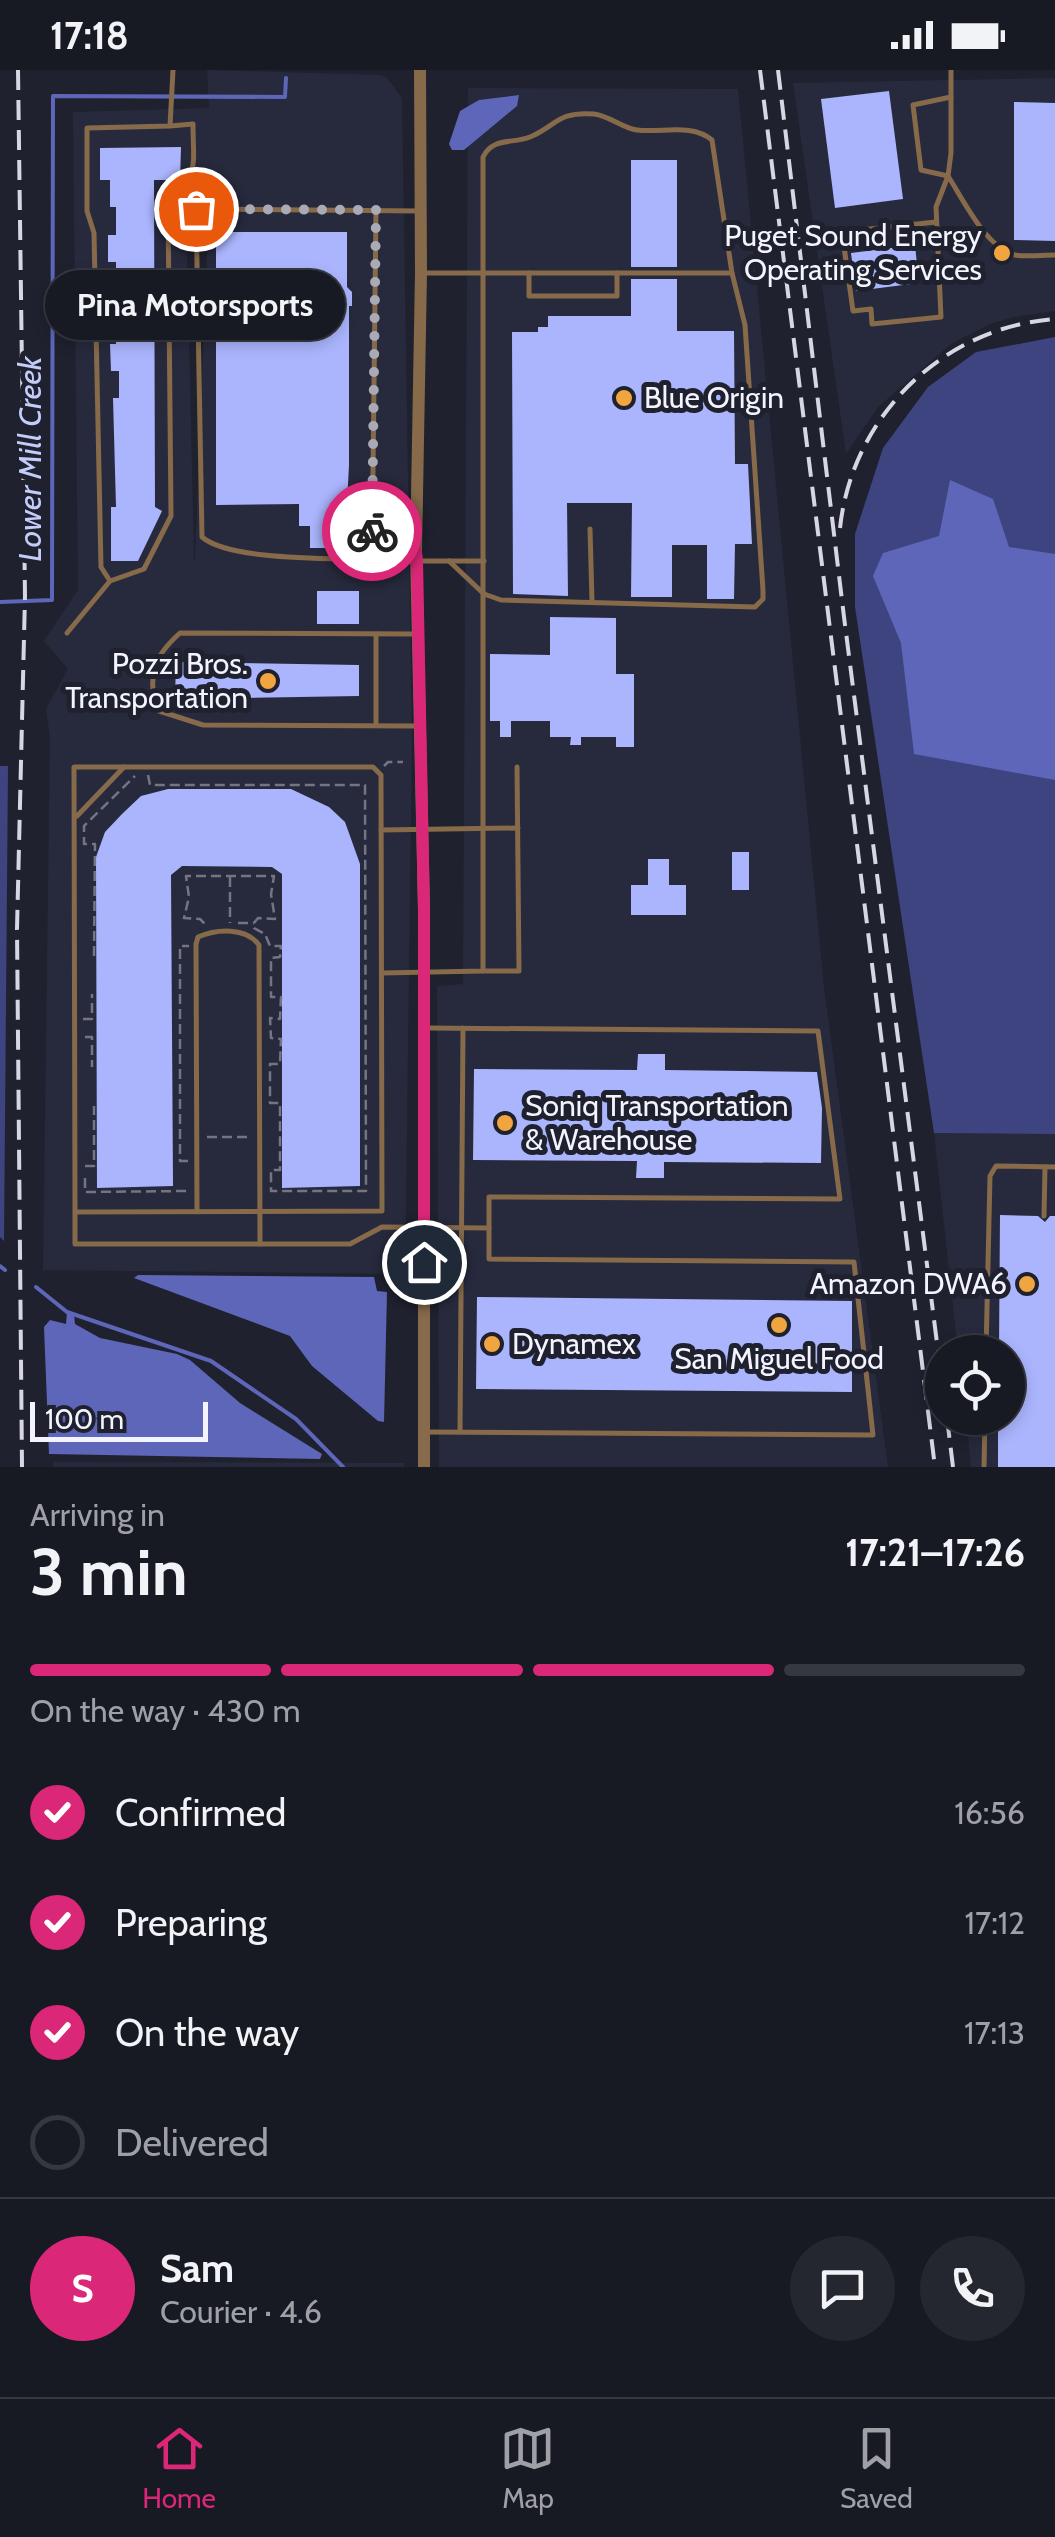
<!DOCTYPE html>
<meta charset="utf-8">
<style>
:root{--surface:#171923;--page:#242630;--text:#f1f3f6;--muted:#9ea0a6;--line:#363841;--accent:#db2777}
body{margin:0;font-family:Cabin,sans-serif;background:var(--page);color:var(--text);height:100vh;display:flex;flex-direction:column;font-size:38px;white-space:nowrap}
*{box-sizing:border-box;margin:0}
p{font-size:32px;color:var(--muted)}
.icon{flex:none;width:55px;height:55px;fill:none;stroke:currentColor;stroke-width:2;stroke-linecap:round;stroke-linejoin:round}
.map{position:relative;height:1397px;overflow:hidden}
.sheet{display:flex;flex-direction:column;background:var(--surface);flex:1}
.sheet>*{flex:none}
.controls{position:absolute;left:925px;top:1265px;display:grid;gap:20px}
.controls a{display:grid;place-items:center;width:100px;height:100px;border-radius:50%;background:var(--surface);box-shadow:0 5px 15px #0003,0 0 0 2px var(--line);font-size:50px}
.scale{position:absolute;left:30px;bottom:25px;width:178px;box-sizing:border-box;padding-left:10px;border:5px solid #f3f4fe;border-top:0;font-size:28px;line-height:35px;white-space:nowrap;color:#f3f4fe;-webkit-text-stroke:8px #1f212f;paint-order:stroke}
.pin{position:absolute;display:grid;place-items:center;width:85px;height:85px;color:#fff;margin:-42px;border:5px solid #fff;border-radius:50%;box-shadow:0 2px 10px #0007}
.courier{position:absolute;display:grid;place-items:center;width:100px;height:100px;margin:-50px;border:8px solid #db2777;border-radius:50%;background:#fff;color:#222;box-shadow:0 2px 12px #0007}
.bubble{position:absolute;height:70px;border-radius:35px;background:var(--surface);box-shadow:0 5px 15px #0003,0 0 0 2px var(--line);font-size:32px;font-weight:700;line-height:70px;text-align:center}
.summary em{font-style:normal;font-weight:700}
.summary div{display:flex;flex-direction:column-reverse}
.summary{display:flex;align-items:center;justify-content:space-between;height:170px;padding:0 30px}
h1{font-size:65px;font-weight:700;line-height:75px}
.bar{display:grid;grid-template-columns:repeat(4,1fr);gap:15px 10px;align-content:center;height:120px;padding:0 30px}
.bar i{height:12px;border-radius:8px;background:var(--line)}
.bar .active{background:var(--accent)}
.bar p{grid-column:span 4}
.line{display:flex;align-items:center;gap:25px;padding:0 30px;border-top:2px solid var(--line)}
.line div{flex:1}
.round{display:grid;place-items:center;flex:none;width:105px;height:105px;border-radius:52px;background:var(--page)}
ol{padding:0 30px;list-style:none}
li{display:flex;align-items:center;gap:30px;height:110px}
li p{margin-inline-start:auto}
li .icon{padding:10px;border-radius:50%;background:var(--accent);color:#fff;stroke-width:4}
li:last-child{color:var(--muted)}
li i{width:55px;height:55px;border:5px solid var(--line);border-radius:50%}
.status{display:flex;justify-content:space-between;align-items:center;height:70px;padding:0 50px;background:var(--surface);direction:ltr}
.status svg{height:28px;fill:currentColor}
.tab-bar{display:flex;justify-content:space-around;align-items:center;height:140px;border-top:2px solid var(--line);background:var(--surface);font-size:28px;color:var(--muted)}
.tab-bar a{display:grid;justify-items:center;gap:5px}
.tab-bar .active{color:var(--accent)}
.map>svg:first-child{display:block}
.built{fill:#272a3d;fill-rule:evenodd}
.green{fill:#3e447f}
.water{fill:#5e66b9}
.lines{fill:none;stroke-linecap:round;stroke-linejoin:round}
.stream{stroke:#5e66b9;stroke-width:4}
.building{fill:#aab5fd}
.path{stroke:#747582;stroke-width:2.5;stroke-dasharray:10 5;stroke-linecap:butt}
.service{stroke:#866a4a;stroke-width:5}
.tertiary{stroke:#866a4a;stroke-width:12}
.rail{stroke:#d6d7e2;stroke-width:4;stroke-dasharray:20 10;stroke-linecap:butt}
.done{stroke:#a9aab6;stroke-width:10;stroke-dasharray:0 18}
.route{stroke:#db2777;stroke-width:12}
.poi-dot{fill:#f1a540;stroke:#1f212f;stroke-width:4}
.labels{text-anchor:middle;stroke-width:10;stroke-linejoin:round;paint-order:stroke}
.poi-label{font-size:30px;fill:#f3f4fe;stroke:#1f212f;text-anchor:end}
.water-label{font-size:32px;font-style:italic;fill:#c4cdfa;stroke:#1f212f}
</style>
<div class="status"><b>17:18</b><svg viewBox="0 0 49 12"><path d="M0 12V9h3v3zM5 12V6h3v6zM10 12V3h3v9zM15 12V0h3v12zM26 1h20v11H26zM47 4h2v5h-2z"/></svg></div>
<div class="map">
<svg width="1055" height="1397" viewBox="0 0 1055 1397">
<rect width="100%" height="100%" fill="#1f212f"/>
<!-- built -->
<g class="built">
<path d="M 207,0 L 381,5 L 388,9 L 402,28 L 412,672 L 405,1204 L 43,1200 L 50,668 L 46,639 L 68,599 L 44,571 L 78,520 L 73,42 L 209,38 ZM 209,130 L 195,490 L 194,491 L 186,131 Z"/>
<polygon points="1055,8 1055,241 1014,247 990,254 951,274 878,337 846,384 793,13"/>
<polygon points="468,18 738,19 824,917 888,1397 439,1397 437,916 463,914"/>
<polygon points="934,1063 1055,1064 1055,1397 971,1397 966,1348 1008,1348 1008,1282 958,1282"/>
<polygon points="53,1392 404,1393 404,1397 53,1397"/>
</g>
<!-- green -->
<g class="green">
<polygon points="1055,267 1055,1064 934,1063 855,537 855,464 883,378 928,317 976,282"/>
<polygon points="0,696 8,696 4,1171 0,1167"/>
</g>
<!-- water -->
<g class="water">
<polygon points="519,25 517,36 464,80 452,80 449,74 460,41 479,30"/>
<polygon points="950,410 993,429 1009,477 1055,484 1055,710 914,684 901,573 873,506 883,483 939,466"/>
<polygon points="138,1205 374,1207 377,1221 387,1222 384,1352 378,1351 312,1296 290,1266 134,1208"/>
<polygon points="67,1242 74,1244 75,1254 100,1268 177,1284 190,1290 240,1333 322,1384 320,1389 49,1384 44,1257 50,1250 66,1254"/>
</g>
<g class="lines">
<!-- stream -->
<g class="stream">
<polyline points="0,532 52,530 53,26 285,27 286,8"/>
<polyline points="0,1196 5,1200"/>
<polyline points="36,1217 67,1242 211,1291 296,1349 343,1397"/>
</g>
</g>
<!-- building -->
<g class="building">
<polygon points="889,21 903,129 835,138 821,29"/>
<polygon points="1014,32 1055,33 1055,171 1014,170"/>
<polygon points="181,77 180,110 154,110 155,437 162,441 138,491 111,491 111,437 116,437 113,328 119,328 119,301 111,301 110,274 116,274 116,246 108,246 108,219 116,219 116,192 108,192 108,165 116,165 116,137 110,137 110,110 100,110 100,78"/>
<rect x="631" y="90" width="46" height="107"/>
<polygon points="216,162 347,162 347,217 352,222 352,236 349,236 349,395 347,434 343,435 343,478 310,478 310,456 299,456 299,434 216,435"/>
<polygon points="915,175 919,213 856,221 851,183"/>
<polygon points="631,209 677,209 677,261 734,261 735,394 748,394 752,474 735,474 734,529 707,529 707,475 672,475 672,527 631,527 632,433 567,433 568,526 513,524 512,262 538,262 538,257 548,257 548,246 631,246"/>
<rect x="317" y="521" width="42" height="33"/>
<polygon points="550,547 616,548 616,604 634,604 634,677 616,677 616,667 581,667 581,675 570,675 571,667 550,667 550,651 511,651 511,667 500,667 500,651 490,651 490,584 550,585"/>
<polygon points="176,592 359,595 359,626 175,629"/>
<polygon points="168,719 291,719 329,737 345,752 360,794 360,1116 282,1118 282,804 272,797 182,796 171,805 173,1116 97,1118 96,787 105,762 122,744 141,726"/>
<rect x="732" y="782" width="17" height="38"/>
<polygon points="648,789 669,789 669,815 686,815 686,845 631,845 631,815 648,815"/>
<polygon points="638,984 665,984 665,1000 817,1002 822,1038 821,1093 664,1092 664,1108 636,1108 637,1091 473,1090 474,999 637,1000"/>
<polygon points="1000,1145 1038,1146 1045,1152 1050,1146 1055,1146 1055,1397 998,1397 998,1348 1008,1348 1008,1282 999,1282"/>
<polygon points="477,1227 852,1231 852,1322 476,1319"/>
</g>
<g class="lines">
<!-- path -->
<g class="path">
<polyline points="384,696 388,692 403,692"/>
<polyline points="148,705 150,715 365,715 366,1121 271,1121 271,1100 280,1100 280,1033 270,1033 270,994 280,994 281,969 271,968 270,948 280,949 281,927 271,927 271,888 280,887 281,876 270,876 265,864 254,858 254,853 258,848 275,849 271,824 274,806 186,806 189,827 184,848 200,849 206,855"/>
<polyline points="230,807 230,853"/>
<polyline points="238,853 254,853"/>
<polyline points="94,886 95,774 84,774 84,756 135,706"/>
<polyline points="83,949 92,949 92,924"/>
<polyline points="85,967 92,967 92,997"/>
<polyline points="207,1067 249,1067"/>
<polyline points="188,1091 180,1091 180,876 189,876"/>
<polyline points="85,1096 94,1096 94,1036"/>
<polyline points="85,1108 85,1122 188,1121"/>
</g>
<!-- service -->
<g class="service">
<path d="M 951,27 L 913,35 L 921,100 L 948,106 C 963,129 986,178 1015,185 C 1027,187 1042,185 1055,185"/>
<path d="M 170,56 L 193,54 C 193,96 200,103 168,133 L 171,446 L 144,499 L 110,511 L 101,497 L 94,163 L 87,141 L 87,58 L 170,56 L 173,0"/>
<path d="M 376,140 L 372,490 C 332,488 230,491 202,467 L 196,139 L 421,141"/>
<polyline points="936,152 842,162 853,241 871,239 872,254 941,247 936,137 948,106 951,83 951,0"/>
<polyline points="529,203 529,226 617,226 617,203"/>
<polyline points="590,459 592,531"/>
<polyline points="372,472 413,482"/>
<polyline points="420,491 484,491"/>
<polyline points="449,491 484,524 501,530 755,537 763,529 763,520 745,255 732,203"/>
<polyline points="67,563 110,511"/>
<path d="M 415,564 L 180,563 C 153,587 148,604 156,640 L 203,655 L 416,656"/>
<polyline points="376,655 376,564"/>
<polyline points="77,746 124,697"/>
<polyline points="381,760 518,758"/>
<polyline points="483,901 519,901 517,697"/>
<path d="M 382,903 L 483,901 C 484,629 483,358 483,87 C 493,67 512,74 530,67 C 556,56 558,41 594,44 C 610,46 622,58 637,60 C 662,63 692,53 712,70 L 732,203 C 630,203 527,203 424,203"/>
<path d="M 197,1141 L 196,874 L 198,867 C 217,859 246,857 259,875 L 260,1174"/>
<polyline points="75,1142 74,697 373,697 381,705 382,1141 75,1142 75,1174 350,1174 382,1157 489,1158 489,1127 840,1129 818,961 427,958"/>
<polyline points="1044,1146 1045,1097"/>
<polyline points="986,1282 990,1106 996,1096 1055,1097"/>
<polyline points="426,1362 873,1365 854,1192 489,1189 489,1158"/>
<polyline points="460,1362 463,958"/>
<polyline points="984,1397 985,1348"/>
</g>
<!-- tertiary -->
<polyline class="tertiary" points="420,0 421,203 416,482 424,840 424,1397"/>
<!-- rail -->
<g class="rail">
<polyline points="18,0 25,526 17,859 22,1397"/>
<polyline points="760,0 935,1397"/>
<polyline points="778,0 844,547 942,1312"/>
<path d="M 840,458 C 852,346 943,257 1055,249"/>
<polyline points="947,1348 953,1397"/>
</g>
</g>
<g class="lines">
<!-- done -->
<polyline class="done" points="196,139 376,140 372,461"/>
<!-- route -->
<polyline class="route" points="372,461 372,472 416,482 417,491 424,840 424,1192"/>
</g>
<!-- markers -->
<g class="poi-dot">
<circle cx="1002" cy="183" r="10"/>
<circle cx="624" cy="328" r="10"/>
<circle cx="268" cy="611" r="10"/>
<circle cx="505" cy="1053" r="10"/>
<circle cx="1027" cy="1214" r="10"/>
<circle cx="779" cy="1255" r="10"/>
<circle cx="492" cy="1274" r="10"/>
</g>
<g class="labels">
<!-- poi labels -->
<g class="poi-label">
<text x="982" y="176">Puget Sound Energy<tspan x="982" dy="34">Operating Services</tspan></text>
<text x="644" y="338" text-anchor="start">Blue Origin</text>
<text x="248" y="604">Pozzi Bros.<tspan x="248" dy="34">Transportation</tspan></text>
<text x="525" y="1046" text-anchor="start">Soniq Transportation<tspan x="525" dy="34">&amp; Warehouse</tspan></text>
<text x="1007" y="1224">Amazon DWA6</text>
<text x="512" y="1284" text-anchor="start">Dynamex</text>
<text x="779" y="1299" text-anchor="middle">San Miguel Food</text>
</g>
<!-- water labels -->
<g class="water-label">
<text transform="translate(30 389) rotate(-90)" y="11">Lower Mill Creek</text>
</g>
</g>
</svg>
<div class="controls">
<a><svg class="icon" aria-label="locate" viewBox="0 0 24 24"><circle cx="12" cy="12" r="6"/><path d="M12 2v4M12 18v4M2 12h4M18 12h4"/></svg></a>
</div>
<div class="scale">100 m</div>
<div class="pin" style="left:196px;top:139px;background:#ea580c"><svg class="icon" aria-label="bag" viewBox="0 0 24 24"><path d="M5 8h14l-1 12H6zM9 8a3 3 0 0 1 6 0"/></svg></div>
<div class="pin" style="left:424px;top:1192px;background:#1f2937"><svg class="icon" aria-label="home" viewBox="0 0 24 24"><path d="M3 11l9-7 9 7M6 9v11h12V9"/></svg></div>
<div class="courier" style="left:372px;top:461px"><svg class="icon" aria-label="bike" viewBox="0 0 24 24"><circle cx="6" cy="16" r="4"/><circle cx="18" cy="16" r="4"/><path d="M6 16l4-8h5l3 8M10 8l3 8H6M13 5h3"/></svg></div>
<div class="bubble" style="left:45px;top:200px;width:300px">Pina Motorsports</div>
</div>
<section class="sheet">
<div class="summary"><div><h1>3 min</h1><p>Arriving in</p></div><em>17:21–17:26</em></div>
<div class="bar"><i class="active"></i><i class="active"></i><i class="active"></i><i></i><p>On the way · 430 m</p></div>
<ol>
<li><svg class="icon" aria-label="check" viewBox="0 0 24 24"><path d="M5 12l5 5 9-10"/></svg>Confirmed<p>16:56</p></li>
<li><svg class="icon" aria-label="check" viewBox="0 0 24 24"><path d="M5 12l5 5 9-10"/></svg>Preparing<p>17:12</p></li>
<li><svg class="icon" aria-label="check" viewBox="0 0 24 24"><path d="M5 12l5 5 9-10"/></svg>On the way<p>17:13</p></li>
<li><i></i>Delivered</li>
</ol>
<div class="line" style="height:180px"><b class="round" style="background:var(--accent);color:#fff">S</b><div><b>Sam</b><p>Courier · 4.6</p></div><a class="round"><svg class="icon" aria-label="chat" viewBox="0 0 24 24"><path d="M4 5h16v11H9l-5 4z"/></svg></a><a class="round"><svg class="icon" aria-label="phone" viewBox="0 0 24 24"><path d="M5 4h4l2 5-3 2q2 4 5 5l2-3 5 2v4C11 20 4 13 5 4z"/></svg></a></div>
</section>
<nav class="tab-bar">
<a class="active"><svg class="icon" aria-label="home" viewBox="0 0 24 24"><path d="M3 11l9-7 9 7M6 9v11h12V9"/></svg>Home</a>
<a><svg class="icon" aria-label="map" viewBox="0 0 24 24"><path d="M3 6l6-2 6 2 6-2v14l-6 2-6-2-6 2zM9 4v14M15 6v14"/></svg>Map</a>
<a><svg class="icon" aria-label="saved" viewBox="0 0 24 24"><path d="M7 4h10v16l-5-4-5 4z"/></svg>Saved</a>
</nav>
